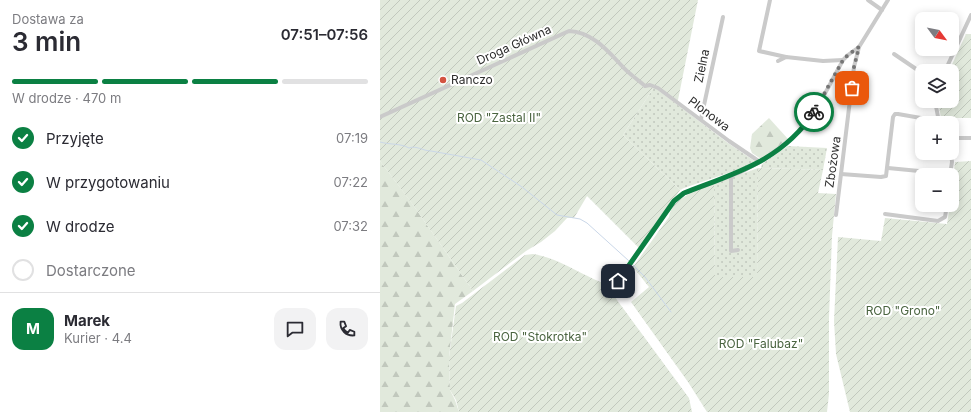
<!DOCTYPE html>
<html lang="pl">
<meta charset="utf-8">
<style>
:root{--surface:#fff;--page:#f2f2f3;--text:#2b2b33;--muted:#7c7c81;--line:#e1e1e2;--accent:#0b8043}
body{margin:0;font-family:Inter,sans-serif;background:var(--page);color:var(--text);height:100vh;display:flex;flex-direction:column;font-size:15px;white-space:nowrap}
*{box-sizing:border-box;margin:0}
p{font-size:13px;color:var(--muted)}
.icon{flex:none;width:22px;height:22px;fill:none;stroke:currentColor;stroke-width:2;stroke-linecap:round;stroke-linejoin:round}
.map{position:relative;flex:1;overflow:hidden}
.side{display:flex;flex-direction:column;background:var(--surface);width:380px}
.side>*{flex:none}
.needle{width:26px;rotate:122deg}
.fabs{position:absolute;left:535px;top:12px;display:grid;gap:8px}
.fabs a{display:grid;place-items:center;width:44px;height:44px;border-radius:8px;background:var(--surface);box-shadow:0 2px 10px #0003;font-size:20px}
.pin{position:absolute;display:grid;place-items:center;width:34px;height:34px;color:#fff;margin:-17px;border-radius:8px;box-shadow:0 2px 6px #0006}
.courier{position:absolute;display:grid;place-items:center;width:40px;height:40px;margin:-20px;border:3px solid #0b8043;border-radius:50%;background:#fff;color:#222;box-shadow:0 1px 5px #0007}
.summary em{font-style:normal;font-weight:600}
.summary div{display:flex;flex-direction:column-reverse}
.summary{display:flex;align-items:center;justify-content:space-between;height:68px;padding:0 12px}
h1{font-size:26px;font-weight:600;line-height:30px}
.bar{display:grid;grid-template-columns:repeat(4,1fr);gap:6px 4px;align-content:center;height:48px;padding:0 12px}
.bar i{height:5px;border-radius:3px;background:var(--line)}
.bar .current{background:var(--accent)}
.bar p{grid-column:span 4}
.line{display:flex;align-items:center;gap:10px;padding:0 12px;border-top:1px solid var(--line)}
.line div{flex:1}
.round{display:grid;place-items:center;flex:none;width:42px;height:42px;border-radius:12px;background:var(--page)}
ol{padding:0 12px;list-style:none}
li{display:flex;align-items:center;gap:12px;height:44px}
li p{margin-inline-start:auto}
li .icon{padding:4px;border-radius:50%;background:var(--accent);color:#fff;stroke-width:4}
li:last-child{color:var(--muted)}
li i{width:22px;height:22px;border:2px solid var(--line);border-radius:50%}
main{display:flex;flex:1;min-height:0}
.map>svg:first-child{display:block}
.grass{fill:url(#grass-dots)}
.forest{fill:url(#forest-firs)}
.garden{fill:url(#garden-furrows)}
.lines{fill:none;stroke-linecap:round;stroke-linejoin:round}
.stream{stroke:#cad7e8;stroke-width:1}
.minor{stroke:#cacaca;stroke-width:4}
.done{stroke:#767676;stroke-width:4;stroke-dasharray:0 7.2}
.route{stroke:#0b8043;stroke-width:5}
.poi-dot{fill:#d35341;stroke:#fff;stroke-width:1.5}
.labels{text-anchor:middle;stroke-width:4;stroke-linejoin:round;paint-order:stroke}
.street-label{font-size:12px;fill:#2d2d2d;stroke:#fff}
.poi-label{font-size:12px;fill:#2d2d2d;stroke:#fff;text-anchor:start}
.park-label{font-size:12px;fill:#4a6440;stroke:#fff}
</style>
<main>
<section class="side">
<div class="summary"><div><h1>3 min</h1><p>Dostawa za</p></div><em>07:51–07:56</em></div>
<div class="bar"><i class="current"></i><i class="current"></i><i class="current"></i><i></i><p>W drodze · 470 m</p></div>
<ol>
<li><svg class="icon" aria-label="check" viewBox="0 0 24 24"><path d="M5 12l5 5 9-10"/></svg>Przyjęte<p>07:19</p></li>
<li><svg class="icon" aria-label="check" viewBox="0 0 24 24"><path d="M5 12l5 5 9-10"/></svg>W przygotowaniu<p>07:22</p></li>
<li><svg class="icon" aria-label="check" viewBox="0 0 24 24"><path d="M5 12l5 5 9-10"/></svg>W drodze<p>07:32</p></li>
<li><i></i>Dostarczone</li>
</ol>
<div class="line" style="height:72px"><b class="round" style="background:var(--accent);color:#fff">M</b><div><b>Marek</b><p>Kurier · 4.4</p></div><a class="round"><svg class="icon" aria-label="chat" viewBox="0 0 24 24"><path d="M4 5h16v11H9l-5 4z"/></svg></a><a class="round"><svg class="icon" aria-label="phone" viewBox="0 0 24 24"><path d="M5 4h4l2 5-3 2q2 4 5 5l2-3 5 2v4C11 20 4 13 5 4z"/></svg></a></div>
</section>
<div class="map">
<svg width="591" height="412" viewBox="0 0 591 412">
<defs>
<pattern id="grass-dots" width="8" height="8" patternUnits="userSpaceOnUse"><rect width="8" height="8" fill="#e1e9dc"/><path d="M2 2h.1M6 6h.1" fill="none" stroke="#c1c8bd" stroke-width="1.8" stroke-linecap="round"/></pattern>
<pattern id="forest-firs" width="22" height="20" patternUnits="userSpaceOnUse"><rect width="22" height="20" fill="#e1e9dc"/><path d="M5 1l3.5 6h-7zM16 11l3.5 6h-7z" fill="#c1c8bd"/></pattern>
<pattern id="garden-furrows" width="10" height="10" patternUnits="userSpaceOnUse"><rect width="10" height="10" fill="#e1e9dc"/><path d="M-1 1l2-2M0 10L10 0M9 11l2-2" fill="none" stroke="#c1c8bd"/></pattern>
</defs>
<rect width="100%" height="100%" fill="#fff"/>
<!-- grass -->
<g class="grass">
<polygon points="274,87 348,143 376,162 351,172 304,188 300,190 243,135"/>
<polygon points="408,146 447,148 443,170 381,168 382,164"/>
<polygon points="378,168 377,277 335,277 334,184"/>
</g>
<!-- forest -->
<g class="forest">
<polygon points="389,118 408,139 381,159 372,153 370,148 372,134"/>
<polygon points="0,161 31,202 93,291 75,304 69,357 70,390 75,400 79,412 0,412"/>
</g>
<!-- garden -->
<g class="garden">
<polygon points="0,0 318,0 298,100 296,103 274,87 243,135 300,190 260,249 207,196 194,218 187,218 175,231 161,242 146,251 93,291 33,205 0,161"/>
<polygon points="586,34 591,34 591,118 561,118 558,101 572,101 572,71 569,71"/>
<polygon points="591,161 591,412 470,412 456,354 454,321 458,237 501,241 505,218 567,224 570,205 572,205 572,187 575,162"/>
<path d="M 378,168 L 443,170 L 438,193 L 456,194 L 452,236 L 449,318 L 449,394 L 447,412 L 327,412 L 308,382 L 251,302 L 269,287 L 253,267 L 289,217 C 292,197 319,190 334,184 L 335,277 L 377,277 Z"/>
<path d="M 153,254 C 180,258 205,278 232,286 L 232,292 L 237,300 L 309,398 L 312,412 L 79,412 L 76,400 L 70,390 L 69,357 L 76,306 L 82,303 L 145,255 Z"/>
</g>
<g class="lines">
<!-- stream -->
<g class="stream">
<path d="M 0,142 C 10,145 20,143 29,148 C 36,145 43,151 51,151 L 101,160 L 142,187 L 177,215 L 200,219 L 207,223 L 249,261"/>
<polyline points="253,265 265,277 291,312"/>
</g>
<!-- minor -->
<g class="minor">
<polyline points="390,0 379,51 406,57"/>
<polyline points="488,0 502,10"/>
<polyline points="572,35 580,38"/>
<polyline points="514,54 542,73"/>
<polyline points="398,61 406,57 443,61 463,60"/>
<polyline points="565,71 591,15"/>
<polyline points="555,101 559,122"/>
<path d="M 0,117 L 189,31 C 212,32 227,50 242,66 C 248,73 257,79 265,86 L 270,85 L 278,88 L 349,141 L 380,162"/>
<polyline points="321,119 343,17"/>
<polyline points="572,138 591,138"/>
<polyline points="508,168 570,174"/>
<polyline points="461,174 501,177 506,176 513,117 515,114 518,114 558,121"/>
<polyline points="351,175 351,251 358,250"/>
<polyline points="570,175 572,162 571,153"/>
<polyline points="505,214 558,221 565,217 567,205"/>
<polyline points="456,215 474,67 479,47 508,0"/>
<polyline points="238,281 294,201 304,193 361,172 380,162 411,139 421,130 432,116 448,88 463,60 468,55 479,47"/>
</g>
</g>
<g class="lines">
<!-- done -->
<polyline class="done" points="434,112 463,60 468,55 479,47 474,67 472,88"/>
<!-- route -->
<path class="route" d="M 238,281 L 294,201 L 304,193 C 355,173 402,161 434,112"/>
</g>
<!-- markers -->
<circle class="poi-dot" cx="63" cy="80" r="4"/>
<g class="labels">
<!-- street labels -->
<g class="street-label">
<text transform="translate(134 45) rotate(-24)" y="4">Droga Główna</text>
<text transform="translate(322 66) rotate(-78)" y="4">Zielna</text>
<text transform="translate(329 114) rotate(37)" y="4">Plonowa</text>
<text transform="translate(453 162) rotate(-82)" y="4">Zbożowa</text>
</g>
<!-- poi labels -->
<g class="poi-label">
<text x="71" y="84">Ranczo</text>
</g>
<!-- park labels -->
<g class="park-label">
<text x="119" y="122">ROD "Zastal II"</text>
<text x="523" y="315">ROD "Grono"</text>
<text x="160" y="341">ROD "Stokrotka"</text>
<text x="381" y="348">ROD "Falubaz"</text>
</g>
</g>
</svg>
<div class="fabs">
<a><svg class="needle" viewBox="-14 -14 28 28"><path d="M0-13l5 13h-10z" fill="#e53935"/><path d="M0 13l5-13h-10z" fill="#7c7c81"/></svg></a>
<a><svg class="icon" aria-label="layers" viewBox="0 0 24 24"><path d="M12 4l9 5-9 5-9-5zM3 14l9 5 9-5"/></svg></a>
<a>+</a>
<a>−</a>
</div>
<div class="pin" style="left:472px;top:88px;background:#ea580c"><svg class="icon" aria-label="bag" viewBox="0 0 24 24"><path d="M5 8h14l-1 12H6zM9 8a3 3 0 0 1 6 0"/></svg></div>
<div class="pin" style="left:238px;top:281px;background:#1f2937"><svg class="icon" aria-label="home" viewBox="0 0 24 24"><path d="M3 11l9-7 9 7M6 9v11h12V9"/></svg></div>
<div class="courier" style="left:434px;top:112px"><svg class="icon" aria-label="bike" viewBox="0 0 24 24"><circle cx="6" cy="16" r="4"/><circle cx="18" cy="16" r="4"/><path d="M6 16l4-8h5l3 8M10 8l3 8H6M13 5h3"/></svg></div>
</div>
</main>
